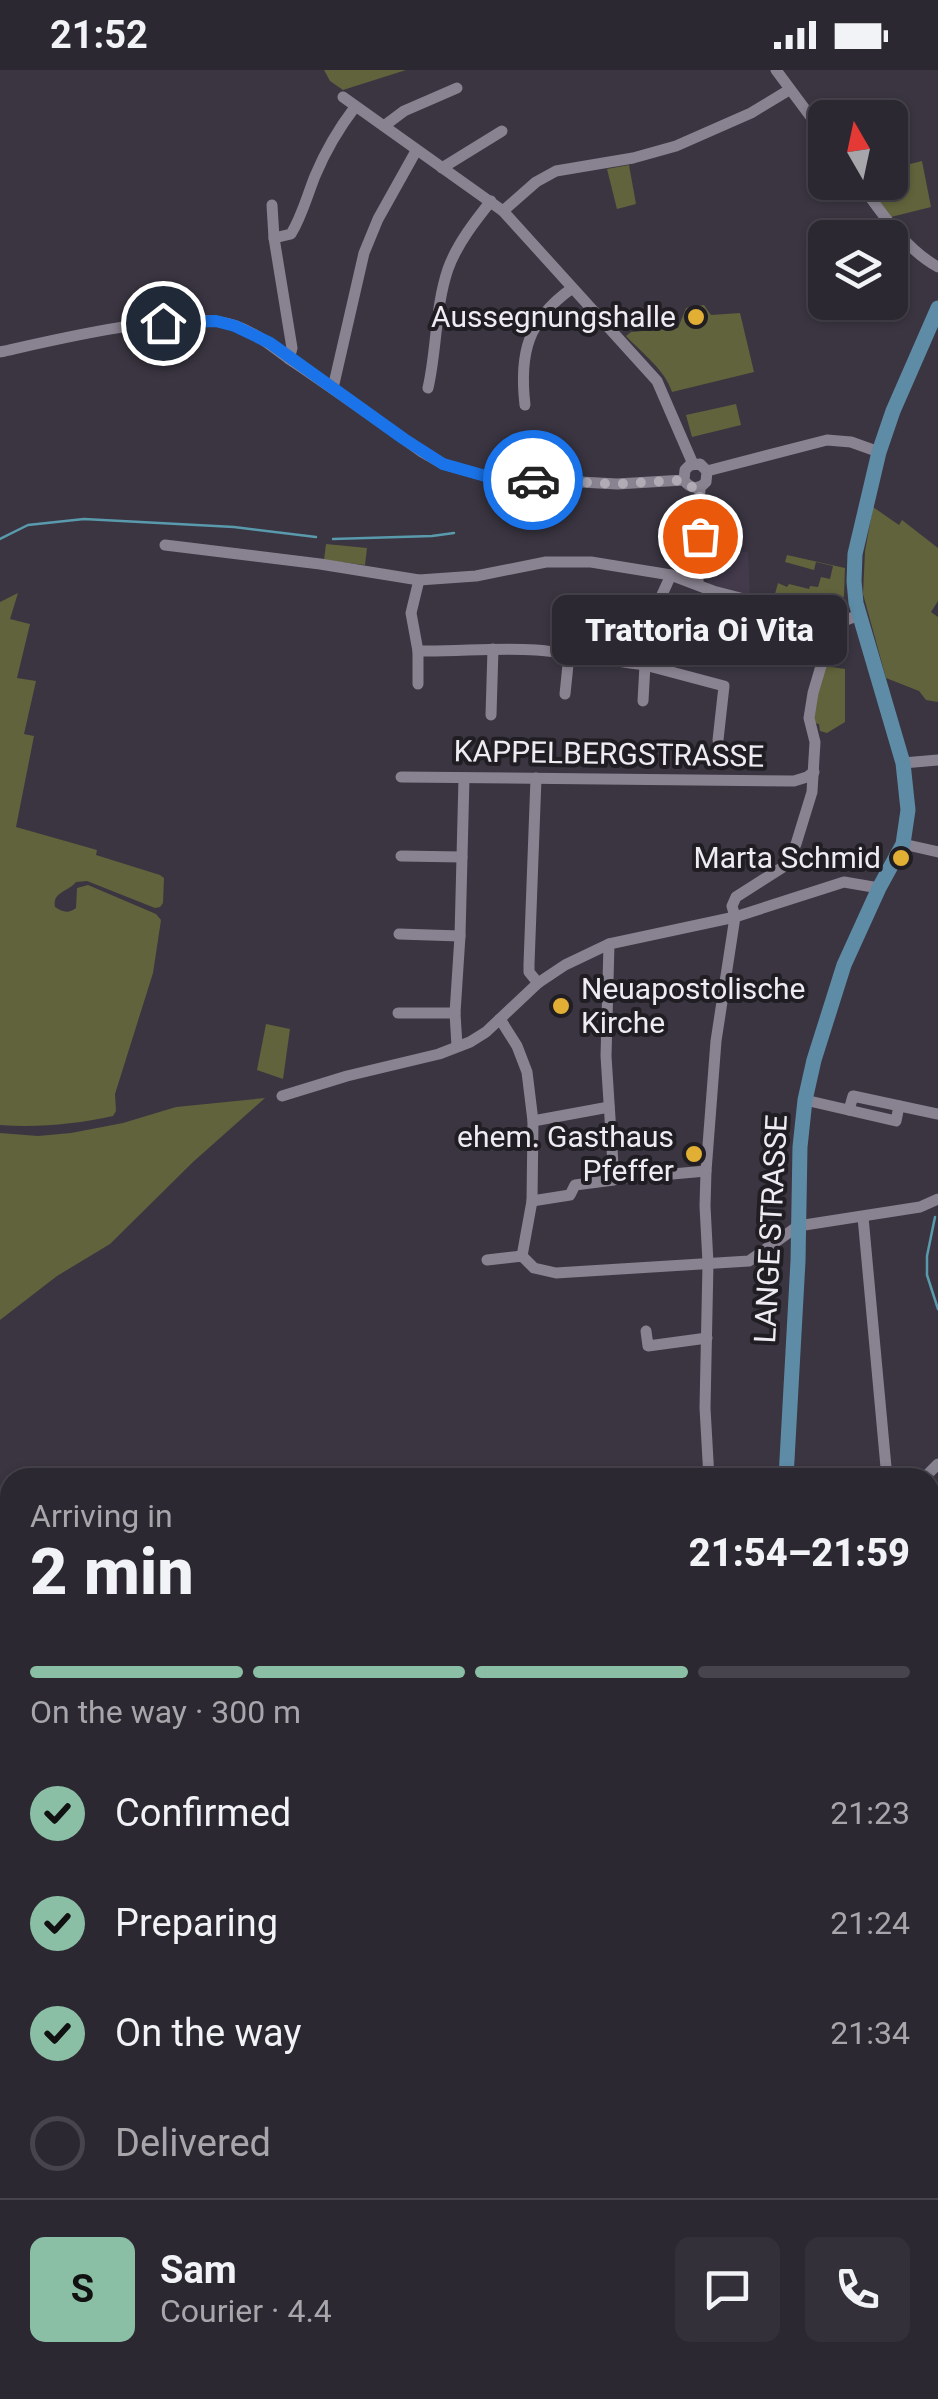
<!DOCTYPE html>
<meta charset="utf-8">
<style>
:root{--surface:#2c2831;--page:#343039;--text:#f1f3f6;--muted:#a6a6ab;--line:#48444d;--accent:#8abfa5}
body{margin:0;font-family:Roboto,sans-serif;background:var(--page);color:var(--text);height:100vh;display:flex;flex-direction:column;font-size:38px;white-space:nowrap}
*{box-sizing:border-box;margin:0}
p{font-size:32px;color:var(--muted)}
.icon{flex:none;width:55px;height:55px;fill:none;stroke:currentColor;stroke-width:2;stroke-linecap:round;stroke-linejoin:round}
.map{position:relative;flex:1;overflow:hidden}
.panel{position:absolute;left:0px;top:1398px;width:940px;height:932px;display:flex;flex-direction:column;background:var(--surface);border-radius:30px 30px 0 0;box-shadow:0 2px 8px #0004,0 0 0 2px var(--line)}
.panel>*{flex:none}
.needle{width:65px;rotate:351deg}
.tools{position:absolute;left:808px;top:30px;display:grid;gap:20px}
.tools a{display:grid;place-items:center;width:100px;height:100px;border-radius:15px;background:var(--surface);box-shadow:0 2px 8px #0004,0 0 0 2px var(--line);font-size:50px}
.pin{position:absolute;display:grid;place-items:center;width:85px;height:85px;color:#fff;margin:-42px;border:5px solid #fff;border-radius:50%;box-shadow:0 2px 10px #0007}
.courier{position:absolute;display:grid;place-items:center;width:100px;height:100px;margin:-50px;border:8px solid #1a73e8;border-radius:50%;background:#fff;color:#222;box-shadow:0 2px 12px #0007}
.bubble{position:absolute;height:70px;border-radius:15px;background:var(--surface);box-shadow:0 2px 8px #0004,0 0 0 2px var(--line);font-size:32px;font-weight:800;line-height:70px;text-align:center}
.headline em{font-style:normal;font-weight:800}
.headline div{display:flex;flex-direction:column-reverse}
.headline{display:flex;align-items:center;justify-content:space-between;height:170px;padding:0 30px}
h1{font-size:65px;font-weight:800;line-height:75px}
.bar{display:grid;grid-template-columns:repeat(4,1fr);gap:15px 10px;align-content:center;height:120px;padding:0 30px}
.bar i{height:12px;border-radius:8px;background:var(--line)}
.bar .on{background:var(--accent)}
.bar p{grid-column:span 4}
.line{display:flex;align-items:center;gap:25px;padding:0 30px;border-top:2px solid var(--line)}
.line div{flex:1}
.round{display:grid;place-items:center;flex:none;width:105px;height:105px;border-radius:15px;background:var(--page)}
ol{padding:0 30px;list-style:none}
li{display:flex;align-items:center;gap:30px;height:110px}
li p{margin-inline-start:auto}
li .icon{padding:10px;border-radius:50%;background:var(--accent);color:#111;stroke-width:4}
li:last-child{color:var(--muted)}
li i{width:55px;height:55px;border:5px solid var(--line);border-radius:50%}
.status{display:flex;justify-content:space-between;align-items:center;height:70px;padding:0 50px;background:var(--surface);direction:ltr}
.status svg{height:28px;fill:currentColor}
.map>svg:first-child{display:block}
.built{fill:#433a4c}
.green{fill:#60633b}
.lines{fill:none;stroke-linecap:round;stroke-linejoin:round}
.stream{stroke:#5a9aad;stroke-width:2.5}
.minor{stroke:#898290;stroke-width:11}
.major{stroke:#5e8ca6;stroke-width:15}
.done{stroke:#b0abb5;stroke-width:10;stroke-dasharray:0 18}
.route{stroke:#1a73e8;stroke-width:12}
.poi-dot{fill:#e1af34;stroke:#201d23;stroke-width:4}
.labels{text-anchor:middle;stroke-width:8;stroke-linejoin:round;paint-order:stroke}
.poi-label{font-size:30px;fill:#efebf3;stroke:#201d23;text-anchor:end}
.street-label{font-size:30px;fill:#efebf3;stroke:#201d23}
</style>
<div class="status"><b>21:52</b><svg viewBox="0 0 49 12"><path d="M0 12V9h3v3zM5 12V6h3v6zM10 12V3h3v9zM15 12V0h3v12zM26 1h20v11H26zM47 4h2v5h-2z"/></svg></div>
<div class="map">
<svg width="938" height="2329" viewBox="0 0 938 2329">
<rect width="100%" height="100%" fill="#3a3541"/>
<!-- built -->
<polygon class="built" points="726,481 748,482 750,527 713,519 707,511 708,484 725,484"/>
<!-- green -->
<g class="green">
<polygon points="324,0 406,0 343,20 330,11"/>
<polygon points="922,91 931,137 887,148 859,113 890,112 890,99"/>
<polygon points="629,95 636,134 617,139 607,99"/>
<path d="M 704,235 L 711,245 L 740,243 L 754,302 L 672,322 C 665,300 642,283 626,266 L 631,262 L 678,258 L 686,238 Z"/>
<polygon points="736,334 741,355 692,367 686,345"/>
<polygon points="873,437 899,455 902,450 938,478 938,531 931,542 938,547 938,632 926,630 919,621 886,608 863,524 865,481"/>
<polygon points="326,474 367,478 365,495 324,490"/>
<polygon points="787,485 845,498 844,526 837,540 827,543 802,539 804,532 783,527 781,533 773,531 778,513 787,517 789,514 809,519 810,516 818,517 821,507 830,509 833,496 816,492 814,500 785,492"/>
<path d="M 18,523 L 10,549 L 30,554 L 17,608 L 36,611 L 24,664 L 34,666 L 16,757 L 97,780 L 96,785 L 160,805 L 164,808 L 163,833 L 160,837 L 155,838 L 87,811 L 76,812 C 68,822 52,822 55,837 C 63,842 68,844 76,838 L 77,818 L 88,815 L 156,844 L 161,850 L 153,903 L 115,1024 L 116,1041 L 113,1046 C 76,1054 38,1058 0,1055 L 0,532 Z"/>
<polygon points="825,596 845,599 845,652 827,663 820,661 819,654 814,653 814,637"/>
<polygon points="266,954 290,959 283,1009 257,1000"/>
<polygon points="265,1028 193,1092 110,1174 57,1206 0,1250 0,1063 38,1066 71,1063 123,1053 176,1037"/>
<polygon points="930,1640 938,1642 938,1956 930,1958"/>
</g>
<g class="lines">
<!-- stream -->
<g class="stream">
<polyline points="0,469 28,455 84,449 234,457 316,467"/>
<polyline points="333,469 432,466 454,463"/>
<polyline points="935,1147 927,1186 927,1205 938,1239"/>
<polyline points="930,1783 938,1768"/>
<polyline points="0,1934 10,1929"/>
<polyline points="745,2329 745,2320"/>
<polyline points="893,2329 904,2321"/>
</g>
<!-- minor -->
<g class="minor">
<polyline points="776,0 825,66"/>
<polyline points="343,27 503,141 657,311 693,394"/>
<polyline points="867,48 888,37"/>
<polyline points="384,56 404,41 457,18"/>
<polyline points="442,98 502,61"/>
<path d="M 859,112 C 881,142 905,179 938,197"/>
<polyline points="272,135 274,168 292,278 289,289"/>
<polyline points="503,141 536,112 556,101 633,88 676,76 751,43 789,20"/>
<path d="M 274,168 L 291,164 C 302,146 307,126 315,106 C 325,82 339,58 355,37"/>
<path d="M 0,282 C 54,270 187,237 236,256 C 259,264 276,280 295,293 C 338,322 380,352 422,382 L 443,394 L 489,407 L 617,414 L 684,410 C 690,419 699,420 706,412 L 707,401 L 700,394 L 690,395 L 685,400 L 684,410"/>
<polyline points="333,318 364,183 378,149 416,81"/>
<path d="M 428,318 C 437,279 435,237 448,199 C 457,174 475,151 491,131"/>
<path d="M 525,335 C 519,283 528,250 571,219"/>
<polyline points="707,401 827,370 851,372 879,382"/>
<polyline points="165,475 320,494 419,510 476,506 546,492 591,492 671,505 713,521 838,553 859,545"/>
<polyline points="671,505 655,540 645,595 724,616 718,670"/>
<path d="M 419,510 L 411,543 L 418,581 C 457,582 496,577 536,580 C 572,583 609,590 645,595 L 643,631"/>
<polyline points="698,514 700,417"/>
<polyline points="418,614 418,581"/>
<polyline points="565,624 569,585"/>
<polyline points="491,645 493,579"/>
<polyline points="903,693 938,690"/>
<polyline points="401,707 794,711 807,707 814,702"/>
<polyline points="536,708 529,894 529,902 538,913"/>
<polyline points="903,774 938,782"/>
<polyline points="401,786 462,787"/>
<polyline points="399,864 460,866"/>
<polyline points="398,943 455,943"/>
<polyline points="500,949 517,976 527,1002 533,1051 532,1131 522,1186"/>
<polyline points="457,976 455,943 460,866 464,708"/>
<polyline points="282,1026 347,1006 439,984 470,972 486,962 538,913 565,895 609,874 735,847 844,812 879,818"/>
<polyline points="805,1030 896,1051 899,1036"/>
<polyline points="849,1040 853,1026 938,1044"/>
<polyline points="533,1051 609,1037"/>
<polyline points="628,1108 706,1101"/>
<polyline points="532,1131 570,1125 575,1115 614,1110 606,986 609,874"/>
<polyline points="863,1147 887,1408"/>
<polyline points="487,1190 522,1186 534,1198 556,1203 749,1191 798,1156 920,1137 938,1129"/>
<polyline points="646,1261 648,1276 707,1268"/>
<polyline points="709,1408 705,1338 708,1193 705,1136 706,1101 716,971 735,847 732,836 736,827 783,797 796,774 812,722 815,672 809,648 813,623 831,562 838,553"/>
<polyline points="924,1408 938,1394"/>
<polyline points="930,1514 938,1515"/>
<polyline points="930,1992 938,1977"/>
<polyline points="911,2320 913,2329"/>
</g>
<!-- major -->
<g class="major">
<polyline points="786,1408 798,1191 800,1077 805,1030 814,990 844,895 879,818 903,774 908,740 903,693 856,533 854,511 855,484 879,382 893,341 938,238"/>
<polyline points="100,2329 105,2320"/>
</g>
</g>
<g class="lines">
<!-- done -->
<polyline class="done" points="533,410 617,414 684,410 691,417 700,417 700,466"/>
<!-- route -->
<polyline class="route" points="163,253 216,251 235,256 270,273 404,369 443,394 489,407 533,410"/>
</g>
<!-- markers -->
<g class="poi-dot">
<circle cx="696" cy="247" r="10"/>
<circle cx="901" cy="788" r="10"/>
<circle cx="561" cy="936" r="10"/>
<circle cx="694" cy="1084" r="10"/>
</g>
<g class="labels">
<!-- poi labels -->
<g class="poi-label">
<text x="676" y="257">Aussegnungshalle</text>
<text x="881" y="798">Marta Schmid</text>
<text x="581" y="929" text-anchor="start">Neuapostolische<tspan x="581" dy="34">Kirche</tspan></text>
<text x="674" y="1077">ehem. Gasthaus<tspan x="674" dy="34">Pfeffer</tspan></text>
</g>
<!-- street labels -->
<g class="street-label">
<text transform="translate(609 684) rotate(1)" y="10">KAPPELBERGSTRASSE</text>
<text transform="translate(771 1159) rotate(-87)" y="10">LANGE STRASSE</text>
</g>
</g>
</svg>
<div class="tools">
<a><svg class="needle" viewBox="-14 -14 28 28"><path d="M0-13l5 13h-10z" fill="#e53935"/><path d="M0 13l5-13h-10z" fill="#a6a6ab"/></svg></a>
<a><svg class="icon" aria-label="layers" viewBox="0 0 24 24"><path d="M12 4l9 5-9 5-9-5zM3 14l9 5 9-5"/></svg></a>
</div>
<div class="pin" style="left:700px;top:466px;background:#ea580c"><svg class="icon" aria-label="bag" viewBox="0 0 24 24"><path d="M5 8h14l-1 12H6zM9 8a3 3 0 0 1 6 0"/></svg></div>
<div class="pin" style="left:163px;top:253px;background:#1f2937"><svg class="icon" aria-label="home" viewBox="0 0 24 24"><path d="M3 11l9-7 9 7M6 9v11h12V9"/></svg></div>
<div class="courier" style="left:533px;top:410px"><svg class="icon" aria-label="car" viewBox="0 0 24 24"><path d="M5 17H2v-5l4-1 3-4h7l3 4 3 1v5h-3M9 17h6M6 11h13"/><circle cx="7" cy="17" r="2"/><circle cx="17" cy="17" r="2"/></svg></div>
<div class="bubble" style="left:552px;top:525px;width:295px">Trattoria Oi Vita</div>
<section class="panel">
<div class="headline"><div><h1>2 min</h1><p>Arriving in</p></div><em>21:54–21:59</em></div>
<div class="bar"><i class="on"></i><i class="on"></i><i class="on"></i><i></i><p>On the way · 300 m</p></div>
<ol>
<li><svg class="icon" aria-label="check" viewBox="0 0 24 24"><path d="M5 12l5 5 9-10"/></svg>Confirmed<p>21:23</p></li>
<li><svg class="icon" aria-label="check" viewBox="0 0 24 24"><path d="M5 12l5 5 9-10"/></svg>Preparing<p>21:24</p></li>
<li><svg class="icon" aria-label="check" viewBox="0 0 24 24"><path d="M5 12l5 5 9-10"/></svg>On the way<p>21:34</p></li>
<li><i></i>Delivered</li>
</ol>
<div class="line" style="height:180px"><b class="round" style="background:var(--accent);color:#111">S</b><div><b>Sam</b><p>Courier · 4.4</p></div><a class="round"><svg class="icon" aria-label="chat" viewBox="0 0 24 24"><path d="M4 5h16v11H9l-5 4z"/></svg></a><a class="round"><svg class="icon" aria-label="phone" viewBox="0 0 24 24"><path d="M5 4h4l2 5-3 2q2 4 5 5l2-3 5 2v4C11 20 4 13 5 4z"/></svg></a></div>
</section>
</div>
